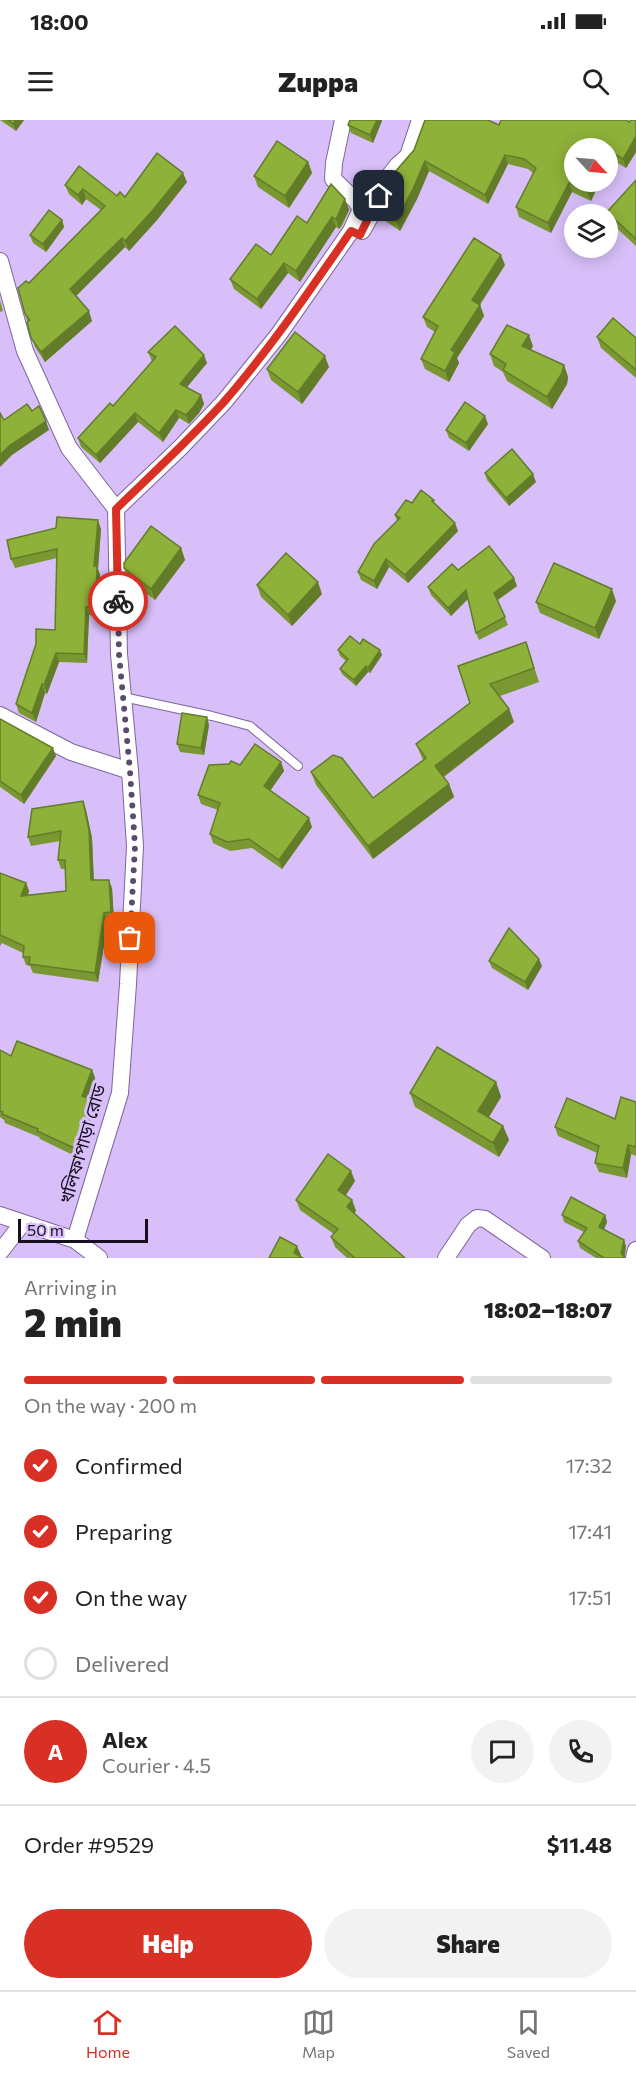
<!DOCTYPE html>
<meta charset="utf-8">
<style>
:root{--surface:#fff;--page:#f2f2f2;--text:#222;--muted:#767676;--line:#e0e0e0;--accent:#d93025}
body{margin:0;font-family:Commissioner,"Noto Sans Bengali",sans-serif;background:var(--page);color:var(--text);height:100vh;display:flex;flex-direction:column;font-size:22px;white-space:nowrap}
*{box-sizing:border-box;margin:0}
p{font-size:20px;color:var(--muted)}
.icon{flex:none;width:33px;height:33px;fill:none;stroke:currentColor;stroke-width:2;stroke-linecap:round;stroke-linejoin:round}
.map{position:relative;height:1138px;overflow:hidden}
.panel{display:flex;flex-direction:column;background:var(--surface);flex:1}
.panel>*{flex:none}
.needle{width:39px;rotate:116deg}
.controls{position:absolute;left:564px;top:18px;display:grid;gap:12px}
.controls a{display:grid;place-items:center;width:54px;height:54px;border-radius:50%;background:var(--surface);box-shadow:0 3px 15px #0003;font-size:30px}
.scale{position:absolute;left:18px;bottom:15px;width:130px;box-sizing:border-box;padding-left:6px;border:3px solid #180e22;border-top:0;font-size:16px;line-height:21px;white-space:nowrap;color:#180e22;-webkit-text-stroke:4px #d8bff9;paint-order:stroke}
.pin{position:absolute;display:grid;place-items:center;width:51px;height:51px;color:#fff;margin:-26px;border-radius:12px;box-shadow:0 3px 9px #0006}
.courier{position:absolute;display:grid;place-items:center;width:60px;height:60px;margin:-30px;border:4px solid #d93025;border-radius:50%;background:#fff;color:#222;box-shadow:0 2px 8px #0007}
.headline em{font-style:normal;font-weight:800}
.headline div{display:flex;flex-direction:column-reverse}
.headline{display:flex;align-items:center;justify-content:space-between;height:102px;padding:0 24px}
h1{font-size:39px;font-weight:800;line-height:45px}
.bar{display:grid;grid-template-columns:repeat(4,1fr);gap:9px 6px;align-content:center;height:72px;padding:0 24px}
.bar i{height:8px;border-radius:4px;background:var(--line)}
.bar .on{background:var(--accent)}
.bar p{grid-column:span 4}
.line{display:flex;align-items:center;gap:15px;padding:0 24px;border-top:2px solid var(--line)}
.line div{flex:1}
.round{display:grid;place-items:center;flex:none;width:63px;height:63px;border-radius:32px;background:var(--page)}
ol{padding:0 24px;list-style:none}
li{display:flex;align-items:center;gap:18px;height:66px}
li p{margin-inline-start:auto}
li .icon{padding:6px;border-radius:50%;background:var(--accent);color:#fff;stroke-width:4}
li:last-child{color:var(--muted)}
li i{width:33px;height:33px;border:3px solid var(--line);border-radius:50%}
.primary-button{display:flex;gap:12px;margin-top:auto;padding:12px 24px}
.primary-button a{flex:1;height:69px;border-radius:36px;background:var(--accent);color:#fff;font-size:24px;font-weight:800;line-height:69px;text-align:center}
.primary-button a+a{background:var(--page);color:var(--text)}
.status{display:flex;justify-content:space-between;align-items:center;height:42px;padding:0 30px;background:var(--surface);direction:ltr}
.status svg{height:16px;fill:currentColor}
header{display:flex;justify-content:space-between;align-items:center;height:78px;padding:0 24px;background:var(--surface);font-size:27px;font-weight:800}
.dock{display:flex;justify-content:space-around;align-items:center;height:84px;border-top:2px solid var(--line);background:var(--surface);font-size:16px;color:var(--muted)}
.dock a{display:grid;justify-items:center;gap:3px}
.dock .on{color:var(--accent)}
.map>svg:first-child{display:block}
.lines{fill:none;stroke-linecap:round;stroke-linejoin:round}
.service-casing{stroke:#7d669a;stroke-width:10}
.minor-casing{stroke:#7d669a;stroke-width:18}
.service{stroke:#fff;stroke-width:8}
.minor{stroke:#fff;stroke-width:16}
.wall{fill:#7a9832}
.shaded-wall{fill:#637c29}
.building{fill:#8eb13a;stroke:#637c29;stroke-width:1.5}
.done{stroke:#5b4c6d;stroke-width:6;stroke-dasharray:0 10.8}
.route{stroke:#d93025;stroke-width:8}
.labels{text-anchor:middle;stroke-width:6;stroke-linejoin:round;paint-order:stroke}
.street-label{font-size:18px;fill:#180e22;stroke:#d8bff9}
</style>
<div class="status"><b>18:00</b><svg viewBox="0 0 49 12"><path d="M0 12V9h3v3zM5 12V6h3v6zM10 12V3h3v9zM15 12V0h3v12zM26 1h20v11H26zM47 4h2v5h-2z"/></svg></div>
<header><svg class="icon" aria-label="menu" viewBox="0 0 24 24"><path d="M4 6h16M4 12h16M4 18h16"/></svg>Zuppa<svg class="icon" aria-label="search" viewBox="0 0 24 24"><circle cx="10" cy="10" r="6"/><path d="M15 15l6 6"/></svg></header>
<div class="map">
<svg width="636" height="1138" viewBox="0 0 636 1138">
<rect width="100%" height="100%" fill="#d8bff9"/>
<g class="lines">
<!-- service casing -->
<g class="service-casing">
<polyline id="service" points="123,577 212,596 250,606 298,646"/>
</g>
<!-- minor casing -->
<g class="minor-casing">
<g id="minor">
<polyline points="362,111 375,88 382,65 397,46 408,36 420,0"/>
<polyline points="0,141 25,231 69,328 116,389 119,534 130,651 135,726 128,864 120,973 75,1120"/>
<polyline points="116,389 180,328 224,282 279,214 351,111 361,89 356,81 333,59 334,43 343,0"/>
<polyline points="0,595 71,632 130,651"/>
<polyline points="0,1095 75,1120 99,1138"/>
<polyline points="0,1132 22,1104"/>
<polyline points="446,1138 468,1105 477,1098 485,1099 542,1138"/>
<polyline points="634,1138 636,1130"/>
</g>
</g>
<!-- service -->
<use href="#service" class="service"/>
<!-- minor -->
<use href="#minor" class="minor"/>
</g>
<!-- wall -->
<g class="wall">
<polygon points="0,0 24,0 16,11"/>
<polygon points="350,0 382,0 373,23 351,13 348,5"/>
<polygon points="636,0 636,32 626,48 611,39 574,62 600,62 591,81 572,72 551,113 519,97 516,87 533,53 528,49 508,44 488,84 429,51 417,79 400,111 381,98 378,88 414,30 499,5 629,2"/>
<polygon points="308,42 312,53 289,88 258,67 254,56"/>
<polygon points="636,60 636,126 610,102 607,92"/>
<polygon points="187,62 157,100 129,131 125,127 76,176 92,201 45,242 35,227 25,194 29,163 101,90 86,79 82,85 69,74 65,65 125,77"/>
<polygon points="345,79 349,90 342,106 339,109 336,107 300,162 288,153 261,189 234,169 230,159 271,135"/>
<polygon points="62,100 64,107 46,132 33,123 30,115"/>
<polygon points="505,145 480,185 484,196 457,238 459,243 449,262 425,249 421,239 435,212 427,207 423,197"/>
<polygon points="0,180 3,191 0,192"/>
<polygon points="597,217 636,218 636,258 601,228"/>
<polygon points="533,226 531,230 564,245 568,257 567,264 552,289 507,261 503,252 494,246 490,234"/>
<polygon points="148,232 207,243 187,267 201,275 204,284 199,293 189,304 179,298 163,322 138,302 100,343 81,327 78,318 113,286 152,241"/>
<polygon points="329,247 302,284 271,260 267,249"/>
<polygon points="488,304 469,331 449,318 446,310"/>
<polygon points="485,353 536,362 509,386 487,360"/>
<polygon points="434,380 435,384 458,411 408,463 389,447 377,469 361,460 358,452 397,401 395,395 412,383"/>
<polygon points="101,409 98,449 100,455 99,496 89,495 87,543 59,542 47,574 45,573 36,602 19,593 16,584 55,510 57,438 15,448 11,439"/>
<polygon points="181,428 185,440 155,480 128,460 124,448"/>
<polygon points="458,450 517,466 498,480 508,505 479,520 476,513 468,478 451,496 431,475 428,467"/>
<polygon points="257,465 322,474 292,506 261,477"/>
<polygon points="616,481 599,519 540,493 536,482"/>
<polygon points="526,522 539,562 500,576 509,589 514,602 444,657 449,664 454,677 373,739 316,665 311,652 373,678 423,640 416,624 470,583"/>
<polygon points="360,524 382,535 370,553 368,552 356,566 342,554 340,549 346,541 340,536 338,530"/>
<polygon points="0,599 56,636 24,684 0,667"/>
<polygon points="209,605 204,635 180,632 177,624"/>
<polygon points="281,642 284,651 270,671 312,707 282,749 252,728 230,731 213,723 210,714 218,690 201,684 198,675 240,645"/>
<polygon points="86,690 92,718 94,760 112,768 114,801 108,801 98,862 33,853 30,846 26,845 23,837 23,833 2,823 0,826 0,753 26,763 29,771 28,775 66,771 65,749 61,749 58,740 60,721 31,726 28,717"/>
<polygon points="489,841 542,846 528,870 492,848"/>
<polygon points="0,930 11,936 92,950 95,958 87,978 92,980 95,988 85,1015 86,1018 77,1037 40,1019 39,1017 5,1003 4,1000 0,997"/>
<polygon points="496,962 501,977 489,997 503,1006 509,1020 499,1037 415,987 410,973"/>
<polygon points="636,982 636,1036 631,1034 627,1058 599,1052 595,1043 597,1033 558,1016 555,1007 615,999"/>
<polygon points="355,1061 345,1076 352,1080 356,1091 354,1093 405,1138 347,1138 335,1127 331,1117 334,1114 300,1090 296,1080"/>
<polygon points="562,1095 605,1095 607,1102 604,1109 626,1126 625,1138 596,1138 580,1128 578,1121 584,1112 564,1102"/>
</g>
<!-- shaded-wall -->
<g class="shaded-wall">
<polygon points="16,0 24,0 16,11 13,4"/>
<polygon points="377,0 382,0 382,1 373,23 370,15"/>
<polygon points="636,16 636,32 626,48 623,39"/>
<polygon points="608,30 611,39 608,47"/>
<polygon points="505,35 508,44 488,84 485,75"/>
<polygon points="425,41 429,51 417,79 400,111 396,101"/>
<polygon points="308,42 312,53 289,88 285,76"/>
<polygon points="183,53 187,62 157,100 129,131 125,121"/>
<polygon points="592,62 600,62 591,81 587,71"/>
<polygon points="569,63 572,72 551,113 548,103"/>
<polygon points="83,69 86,79 82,85 78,75"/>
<polygon points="345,79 349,90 339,109 336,99"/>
<polygon points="332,97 336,107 300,162 296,151"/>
<polygon points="62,100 64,107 46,132 43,124"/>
<polygon points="122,118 125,127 73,179 70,169"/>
<polygon points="501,135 505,145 476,190 472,180"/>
<polygon points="284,143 288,153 261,189 257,179"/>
<polygon points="480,185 484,196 457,238 459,243 449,262 445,251 451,230"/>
<polygon points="89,191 92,201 45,242 41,232"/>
<polygon points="529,215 533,226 526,237 522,226"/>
<polygon points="204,235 207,243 183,272 180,264"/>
<polygon points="325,236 329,247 302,284 298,272"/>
<polygon points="564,245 568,257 567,264 552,289 547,277"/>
<polygon points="201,275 204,284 199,293 189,304 186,295"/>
<polygon points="176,290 179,298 163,322 159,313"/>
<polygon points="135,293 138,302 100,343 96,335"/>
<polygon points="485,296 488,304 469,331 466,323"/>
<polygon points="46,301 49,310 12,335 0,347 0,335 9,326"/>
<polygon points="533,354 536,362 509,386 506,378"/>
<polygon points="98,400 101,409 98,449 100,455 99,496 96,487 94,446"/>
<polygon points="455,403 458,411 408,463 405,455"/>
<polygon points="181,428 185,440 155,480 151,469"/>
<polygon points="386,439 389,447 377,469 374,461"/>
<polygon points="514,458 517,466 497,480 494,473"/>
<polygon points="318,462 322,474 292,506 288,495"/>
<polygon points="612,469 616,481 599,519 595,508"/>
<polygon points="466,470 469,478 451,496 448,488"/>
<polygon points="86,487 89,495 87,543 84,534"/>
<polygon points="380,530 382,535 370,553 368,548"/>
<polygon points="56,533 59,542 47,574 44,565"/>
<polygon points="366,546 368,552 356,566 354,560"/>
<polygon points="42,564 45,573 36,602 32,593"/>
<polygon points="509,589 514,602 440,659 435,646"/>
<polygon points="207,597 209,605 204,635 201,628"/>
<polygon points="53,628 56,636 24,684 21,675"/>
<polygon points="281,642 284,651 267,675 264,666"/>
<polygon points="449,664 454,677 373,739 368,726"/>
<polygon points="83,681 86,690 92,718 94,769 91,760"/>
<polygon points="309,698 312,707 282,749 279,740"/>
<polygon points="109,760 112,768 114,801 111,792"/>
<polygon points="26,763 29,771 24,784 21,776"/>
<polygon points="104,793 108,801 98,862 95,853"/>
<polygon points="539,839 542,846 528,870 525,862"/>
<polygon points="92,950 95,958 85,984 82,976"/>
<polygon points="496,962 501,977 484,1005 478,991"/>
<polygon points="92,980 95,988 85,1015 86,1018 77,1037 74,1028"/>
<polygon points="503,1006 509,1020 499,1037 493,1023"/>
<polygon points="628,1025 631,1034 627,1058 623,1048"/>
<polygon points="351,1051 355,1061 342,1081 338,1070"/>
<polygon points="352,1080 356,1091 351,1097 347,1087"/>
<polygon points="605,1095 607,1102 602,1114 599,1107"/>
<polygon points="624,1120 626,1126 624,1138 621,1133"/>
<polygon points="297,1126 301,1135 300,1138 294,1133"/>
</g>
<!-- building -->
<g class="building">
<polygon points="8,0 16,0 13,4"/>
<polygon points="350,0 377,0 370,15 348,5"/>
<polygon points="425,0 488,0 499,5 501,0 626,0 629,2 631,0 636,0 636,16 623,39 608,30 608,28 574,28 574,62 592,62 587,71 569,63 548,103 516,87 536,48 524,39 505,35 485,75 425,41 413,69 396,101 378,88 388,60 414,30"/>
<polygon points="277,21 308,42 285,76 254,56"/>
<polygon points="157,33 183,53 153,90 125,121 122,118 70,169 89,191 41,232 31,218 27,202 30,200 25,194 18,168 26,161 29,163 105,86 83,69 78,75 65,65 79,46 117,76 120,72 125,77"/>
<polygon points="636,60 636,119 607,92"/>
<polygon points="331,64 345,79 338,95 336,99 332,97 296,151 284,143 257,179 230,159 256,124 271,135 297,96 307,103"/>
<polygon points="49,90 62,100 43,124 30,115"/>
<polygon points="474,118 501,135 472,180 480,185 451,230 455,232 445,251 421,239 438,206 423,197"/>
<polygon points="613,198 636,218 636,250 597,217"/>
<polygon points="507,205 529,215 522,226 564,245 562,253 547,277 503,250 506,244 490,234"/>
<polygon points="175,206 204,235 180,264 201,275 195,285 186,295 176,290 159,313 135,293 96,335 78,318 110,283 113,286 156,237 148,232"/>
<polygon points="295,212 325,236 298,272 267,249"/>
<polygon points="465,282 485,296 466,323 446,310"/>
<polygon points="27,284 32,291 39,286 46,301 9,326 0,335 0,293 4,300"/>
<polygon points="512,329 533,354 506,378 485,353"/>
<polygon points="421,370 434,380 432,381 455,403 405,455 386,439 374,461 358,452 374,424 400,398 395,395 406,380 412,383"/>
<polygon points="57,397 98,400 94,446 97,446 96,487 86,487 84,534 56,533 44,565 42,564 32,593 16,584 36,524 36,509 55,510 57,429 11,439 7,420 56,408"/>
<polygon points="151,406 181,428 151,469 124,448 124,443"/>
<polygon points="489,426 514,458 494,473 505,497 476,513 466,470 448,488 428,467 452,444 458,450"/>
<polygon points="286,433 318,462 288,495 257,465"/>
<polygon points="554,443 612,469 595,508 536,482"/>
<polygon points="350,516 360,524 363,519 380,530 368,548 366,546 354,560 340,549 348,539 338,530"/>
<polygon points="526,522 534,548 490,564 509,589 435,646 449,664 368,726 311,652 333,635 342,638 373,678 426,638 416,624 470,583 458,546"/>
<polygon points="182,593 207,597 201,628 177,624"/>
<polygon points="0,599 53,628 21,675 0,661"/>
<polygon points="255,624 281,642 264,666 309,698 279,740 249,719 227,722 210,714 220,683 198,675 209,645 229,644 231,641 240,645"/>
<polygon points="83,681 89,710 91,760 109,760 111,792 104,793 95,853 29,844 30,837 23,837 24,826 0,815 0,753 26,763 21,776 66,771 65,740 58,740 61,711 28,717 32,689"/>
<polygon points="509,808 539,839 525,862 489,841"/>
<polygon points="17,921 92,950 82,976 92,980 81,1009 83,1010 74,1028 37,1011 38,1009 2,994 3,992 0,991 0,930 11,936"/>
<polygon points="437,927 496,962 478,991 503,1006 493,1023 410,973"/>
<polygon points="621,977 636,982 636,1027 628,1025 623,1048 595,1043 599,1026 555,1007 567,978 615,999"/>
<polygon points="328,1034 351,1051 338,1070 352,1080 347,1087 405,1138 355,1138 331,1117 338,1109 296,1080"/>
<polygon points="571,1077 605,1095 599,1107 624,1120 621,1133 625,1138 604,1138 578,1121 587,1108 562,1095"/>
<polygon points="280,1117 297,1126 294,1133 303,1138 269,1138"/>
</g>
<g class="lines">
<!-- done -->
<polyline class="done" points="118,481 119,534 130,651 135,726 130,818"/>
<!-- route -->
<path class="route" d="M 118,481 L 116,389 C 152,354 189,320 223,283 C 270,229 310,170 351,111 L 360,115 L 379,76"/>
</g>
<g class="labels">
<!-- street labels -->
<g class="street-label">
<text transform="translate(83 1024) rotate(-74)" y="6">খলিফাপাড়া রোড</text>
</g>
</g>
</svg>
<div class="controls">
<a><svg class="needle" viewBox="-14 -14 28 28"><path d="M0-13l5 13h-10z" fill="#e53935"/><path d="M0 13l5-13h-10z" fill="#767676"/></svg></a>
<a><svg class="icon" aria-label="layers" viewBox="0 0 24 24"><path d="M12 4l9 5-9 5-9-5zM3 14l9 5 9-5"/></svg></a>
</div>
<div class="scale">50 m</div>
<div class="pin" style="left:130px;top:818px;background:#ea580c"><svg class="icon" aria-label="bag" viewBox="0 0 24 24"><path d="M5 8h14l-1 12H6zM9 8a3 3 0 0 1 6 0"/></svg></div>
<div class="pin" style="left:379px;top:76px;background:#1f2937"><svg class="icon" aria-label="home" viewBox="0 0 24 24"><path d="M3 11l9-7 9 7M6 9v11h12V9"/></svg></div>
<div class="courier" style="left:118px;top:481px"><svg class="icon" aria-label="bike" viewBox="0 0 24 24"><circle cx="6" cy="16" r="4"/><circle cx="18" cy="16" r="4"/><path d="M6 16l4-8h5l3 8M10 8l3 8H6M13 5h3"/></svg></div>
</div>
<section class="panel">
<div class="headline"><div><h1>2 min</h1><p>Arriving in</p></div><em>18:02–18:07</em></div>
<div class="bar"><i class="on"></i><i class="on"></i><i class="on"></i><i></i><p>On the way · 200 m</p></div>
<ol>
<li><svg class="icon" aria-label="check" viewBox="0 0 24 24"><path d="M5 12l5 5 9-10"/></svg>Confirmed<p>17:32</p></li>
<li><svg class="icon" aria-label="check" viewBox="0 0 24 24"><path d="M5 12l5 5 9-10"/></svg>Preparing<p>17:41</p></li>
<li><svg class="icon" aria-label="check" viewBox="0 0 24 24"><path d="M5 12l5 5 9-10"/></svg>On the way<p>17:51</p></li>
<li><i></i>Delivered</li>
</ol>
<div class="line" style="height:108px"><b class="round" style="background:var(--accent);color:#fff">A</b><div><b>Alex</b><p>Courier · 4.5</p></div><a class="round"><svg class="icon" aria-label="chat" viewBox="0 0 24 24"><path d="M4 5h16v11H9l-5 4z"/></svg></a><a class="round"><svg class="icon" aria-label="phone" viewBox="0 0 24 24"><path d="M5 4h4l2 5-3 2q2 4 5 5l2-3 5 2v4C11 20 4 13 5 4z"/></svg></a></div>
<div class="line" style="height:78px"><div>Order #9529</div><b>$11.48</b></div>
<div class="primary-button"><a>Help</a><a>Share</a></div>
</section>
<nav class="dock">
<a class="on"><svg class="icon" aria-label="home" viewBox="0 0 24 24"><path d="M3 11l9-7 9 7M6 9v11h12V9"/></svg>Home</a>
<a><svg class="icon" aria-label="map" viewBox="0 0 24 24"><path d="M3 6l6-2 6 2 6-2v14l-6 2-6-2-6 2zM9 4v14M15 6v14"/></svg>Map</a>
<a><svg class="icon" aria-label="saved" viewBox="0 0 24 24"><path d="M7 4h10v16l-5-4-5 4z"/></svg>Saved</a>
</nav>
